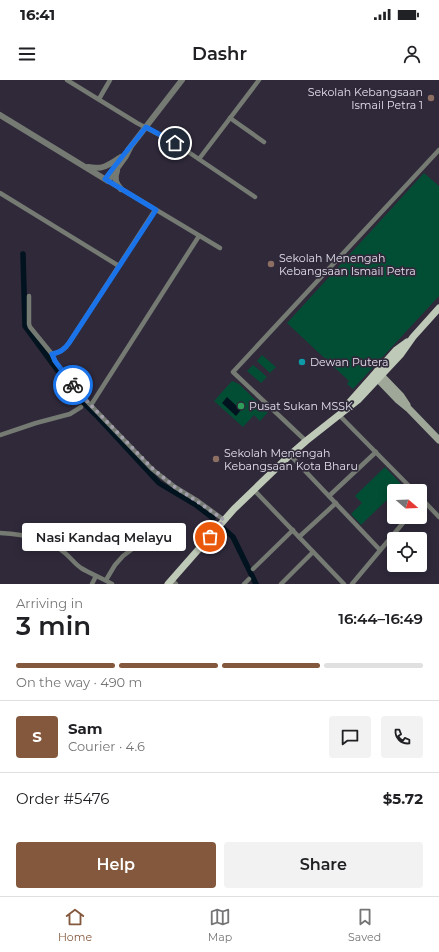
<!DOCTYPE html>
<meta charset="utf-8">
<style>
:root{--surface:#fff;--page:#f2f2f2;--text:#202124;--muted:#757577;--line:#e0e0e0;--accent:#84583c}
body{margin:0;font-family:Montserrat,sans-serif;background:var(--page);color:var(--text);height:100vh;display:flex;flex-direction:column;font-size:15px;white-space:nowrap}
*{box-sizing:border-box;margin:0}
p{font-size:13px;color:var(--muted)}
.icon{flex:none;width:22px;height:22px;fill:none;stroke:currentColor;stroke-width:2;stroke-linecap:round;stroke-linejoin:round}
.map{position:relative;height:504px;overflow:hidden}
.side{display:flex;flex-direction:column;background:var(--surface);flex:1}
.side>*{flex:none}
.needle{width:26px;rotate:109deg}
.buttons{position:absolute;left:387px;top:404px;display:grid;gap:8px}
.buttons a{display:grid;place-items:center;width:40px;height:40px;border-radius:4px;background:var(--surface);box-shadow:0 2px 10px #0003;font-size:20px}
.pin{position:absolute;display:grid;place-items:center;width:34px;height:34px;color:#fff;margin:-17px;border:2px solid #fff;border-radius:50%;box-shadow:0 1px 4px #0007}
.courier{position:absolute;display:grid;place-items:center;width:40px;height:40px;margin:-20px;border:3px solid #1a73e8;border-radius:50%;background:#fff;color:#222;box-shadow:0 1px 5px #0007}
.bubble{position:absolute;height:28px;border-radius:4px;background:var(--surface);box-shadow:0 2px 10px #0003;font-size:13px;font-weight:600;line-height:28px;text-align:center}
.head em{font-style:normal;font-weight:600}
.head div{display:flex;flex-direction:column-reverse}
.head{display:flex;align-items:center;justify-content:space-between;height:68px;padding:0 16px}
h1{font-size:26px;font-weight:600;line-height:30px}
.bar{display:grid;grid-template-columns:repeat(4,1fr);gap:6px 4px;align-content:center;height:48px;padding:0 16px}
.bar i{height:5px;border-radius:3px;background:var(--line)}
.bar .current{background:var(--accent)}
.bar p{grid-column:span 4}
.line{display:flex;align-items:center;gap:10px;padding:0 16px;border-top:1px solid var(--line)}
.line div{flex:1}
.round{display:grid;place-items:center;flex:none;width:42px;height:42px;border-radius:4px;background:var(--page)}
.action{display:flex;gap:8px;margin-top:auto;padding:8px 16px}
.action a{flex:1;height:46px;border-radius:4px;background:var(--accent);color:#fff;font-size:16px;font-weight:600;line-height:46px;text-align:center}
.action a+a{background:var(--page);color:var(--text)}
.status{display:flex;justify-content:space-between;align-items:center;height:28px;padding:0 20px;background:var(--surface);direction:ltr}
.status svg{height:11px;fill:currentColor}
header{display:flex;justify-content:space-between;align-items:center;height:52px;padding:0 16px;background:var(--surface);font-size:18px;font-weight:600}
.tab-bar{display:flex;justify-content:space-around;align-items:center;height:56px;border-top:1px solid var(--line);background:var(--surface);font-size:11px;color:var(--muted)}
.tab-bar a{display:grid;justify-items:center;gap:2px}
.tab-bar .current{color:var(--accent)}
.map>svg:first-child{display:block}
.green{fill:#024e35}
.water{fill:#00131e}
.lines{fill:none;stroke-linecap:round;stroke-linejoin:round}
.canal{stroke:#00131e;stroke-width:5.5}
.minor{stroke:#757a72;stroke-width:4.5}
.tertiary{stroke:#757a72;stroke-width:6}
.secondary{stroke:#9fa799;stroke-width:7}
.primary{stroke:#bfc9b7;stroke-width:7}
.done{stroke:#a49fad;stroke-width:4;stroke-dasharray:0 7.2}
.route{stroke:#1a73e8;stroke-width:5}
.education-dot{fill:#8d6e63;stroke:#2f293a;stroke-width:1.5}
.culture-dot{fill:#0f9aa8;stroke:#2f293a;stroke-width:1.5}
.leisure-dot{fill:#2e9e5b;stroke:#2f293a;stroke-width:1.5}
.labels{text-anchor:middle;stroke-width:3.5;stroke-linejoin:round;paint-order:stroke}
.poi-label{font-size:11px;fill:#e3dfeb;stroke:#2f293a;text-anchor:start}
</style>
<div class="status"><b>16:41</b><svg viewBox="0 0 49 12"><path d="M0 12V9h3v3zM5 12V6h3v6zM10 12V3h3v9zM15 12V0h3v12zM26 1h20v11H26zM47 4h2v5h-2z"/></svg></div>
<header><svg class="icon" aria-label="menu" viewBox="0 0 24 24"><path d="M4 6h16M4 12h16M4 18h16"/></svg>Dashr<svg class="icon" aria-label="person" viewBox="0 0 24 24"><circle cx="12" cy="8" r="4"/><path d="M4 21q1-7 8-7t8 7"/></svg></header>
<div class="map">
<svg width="439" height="504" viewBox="0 0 439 504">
<rect width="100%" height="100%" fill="#2f293a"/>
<!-- green -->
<g class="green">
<polygon points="424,93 439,106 439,216 353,309 347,304 349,301 287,243"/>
<polygon points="262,275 276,287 270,293 257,281"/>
<polygon points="253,285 267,297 261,303 247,291"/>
<polygon points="232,301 239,304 268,332 260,341 254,335 243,347 214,321"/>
<polygon points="385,387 402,405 396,411 394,411 394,413 361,445 351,434 362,423 355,416"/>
</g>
<!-- water -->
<polygon class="water" points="227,317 241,330 236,336 222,323"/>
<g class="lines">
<!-- canal -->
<g class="canal">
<polyline points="23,174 25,246 75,314 96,335 159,403 196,425 213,438"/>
<polyline points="223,448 233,457 256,504"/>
</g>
<!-- minor -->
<g class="minor">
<polyline points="67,0 137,43 175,63 255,117"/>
<polyline points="99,19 110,0"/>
<polyline points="230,38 264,62"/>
<polyline points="199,79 259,0"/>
<polyline points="108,101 220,168"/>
<polyline points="0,113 119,186"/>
<polyline points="29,216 29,244 30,247 52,274 55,281 78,312 152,389 175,407 198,421 224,440"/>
<path d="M 52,274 C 59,273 65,269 69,263 L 155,130"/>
<polyline points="91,325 199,156"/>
<polyline points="339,335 414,411"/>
<polyline points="0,355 36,343 70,334 81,327"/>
<polyline points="306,361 233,292 439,70"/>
<polyline points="290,375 380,470"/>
<polyline points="254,410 344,504"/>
<polyline points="329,416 376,372"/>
<polyline points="420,417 439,437"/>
<path d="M 0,453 C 22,454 47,458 65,473 C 71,478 75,484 81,488 C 91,494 102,498 112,504"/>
<polyline points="299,457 336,423"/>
<polyline points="253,489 293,450"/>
<polyline points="106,500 115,485 123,476 143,461 153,448"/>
<polyline points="172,500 176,504"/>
<polyline points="92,504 96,496"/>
<polyline points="244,504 249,499"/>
<polyline points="281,504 313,472"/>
<polyline points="352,504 408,437"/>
</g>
<!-- tertiary -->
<g class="tertiary">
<polyline points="0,35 108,101 126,76 130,68"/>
<polyline points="128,70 182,0"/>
<path d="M 88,87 C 103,90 109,85 121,77"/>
<path d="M 117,91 C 114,99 116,103 121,109"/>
</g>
<!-- secondary -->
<g class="secondary">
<polyline points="377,291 401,316 407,325"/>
<polyline points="374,295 398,320 409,329 439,360"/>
</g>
<!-- primary -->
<g class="primary">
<polyline points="347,325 396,270 407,262"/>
<polyline points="168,504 234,429 290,375 306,361 358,320 401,274 413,257 439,228"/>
</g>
</g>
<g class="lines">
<!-- done -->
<polyline class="done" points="73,305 78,312 152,388 175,407 198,422 224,440 210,457"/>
<!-- route -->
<path class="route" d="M 73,305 L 55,281 L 52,274 C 59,273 65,269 69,263 L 156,130 L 105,99 C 118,81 132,65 146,47 L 175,63"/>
</g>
<!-- markers -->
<g class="education-dot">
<circle cx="431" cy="18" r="4"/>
<circle cx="271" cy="184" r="4"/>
<circle cx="216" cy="379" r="4"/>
</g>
<circle class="culture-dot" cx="302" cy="282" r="4"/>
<circle class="leisure-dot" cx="241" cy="326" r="4"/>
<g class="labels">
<!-- poi labels -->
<g class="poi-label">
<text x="423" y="16" text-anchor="end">Sekolah Kebangsaan<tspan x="423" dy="13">Ismail Petra 1</tspan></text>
<text x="279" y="182">Sekolah Menengah<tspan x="279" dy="13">Kebangsaan Ismail Petra</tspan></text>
<text x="310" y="286">Dewan Putera</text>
<text x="249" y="330">Pusat Sukan MSSK</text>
<text x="224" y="377">Sekolah Menengah<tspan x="224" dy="13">Kebangsaan Kota Bharu</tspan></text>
</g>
</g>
</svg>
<div class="buttons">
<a><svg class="needle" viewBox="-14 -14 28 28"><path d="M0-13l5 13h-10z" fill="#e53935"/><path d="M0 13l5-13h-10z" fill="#757577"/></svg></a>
<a><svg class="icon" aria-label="locate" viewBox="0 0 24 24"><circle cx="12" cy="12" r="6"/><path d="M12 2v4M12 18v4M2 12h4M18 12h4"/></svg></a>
</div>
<div class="pin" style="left:210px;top:457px;background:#ea580c"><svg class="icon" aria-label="bag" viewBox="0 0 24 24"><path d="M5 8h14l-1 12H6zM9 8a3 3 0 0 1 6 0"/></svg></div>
<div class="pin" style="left:175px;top:63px;background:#1f2937"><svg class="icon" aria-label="home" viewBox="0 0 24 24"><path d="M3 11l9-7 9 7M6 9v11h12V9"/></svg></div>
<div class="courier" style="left:73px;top:305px"><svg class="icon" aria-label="bike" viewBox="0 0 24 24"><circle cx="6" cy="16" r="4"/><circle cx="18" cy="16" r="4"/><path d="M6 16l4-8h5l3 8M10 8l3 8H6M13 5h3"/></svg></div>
<div class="bubble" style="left:22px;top:443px;width:164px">Nasi Kandaq Melayu</div>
</div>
<section class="side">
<div class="head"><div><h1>3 min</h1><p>Arriving in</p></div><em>16:44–16:49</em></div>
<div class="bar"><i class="current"></i><i class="current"></i><i class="current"></i><i></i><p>On the way · 490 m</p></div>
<div class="line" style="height:72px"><b class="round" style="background:var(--accent);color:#fff">S</b><div><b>Sam</b><p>Courier · 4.6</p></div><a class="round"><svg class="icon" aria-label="chat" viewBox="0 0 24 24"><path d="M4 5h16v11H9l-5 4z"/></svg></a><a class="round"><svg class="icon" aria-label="phone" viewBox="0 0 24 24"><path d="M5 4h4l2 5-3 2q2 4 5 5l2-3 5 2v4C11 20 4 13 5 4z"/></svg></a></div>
<div class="line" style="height:52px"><div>Order #5476</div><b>$5.72</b></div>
<div class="action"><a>Help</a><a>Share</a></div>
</section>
<nav class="tab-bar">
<a class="current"><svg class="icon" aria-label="home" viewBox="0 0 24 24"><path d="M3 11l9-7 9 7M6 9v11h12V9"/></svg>Home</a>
<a><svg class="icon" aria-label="map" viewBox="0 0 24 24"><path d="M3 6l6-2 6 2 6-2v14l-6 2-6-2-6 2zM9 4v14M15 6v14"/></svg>Map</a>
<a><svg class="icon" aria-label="saved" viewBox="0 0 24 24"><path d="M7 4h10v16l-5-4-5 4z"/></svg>Saved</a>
</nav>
